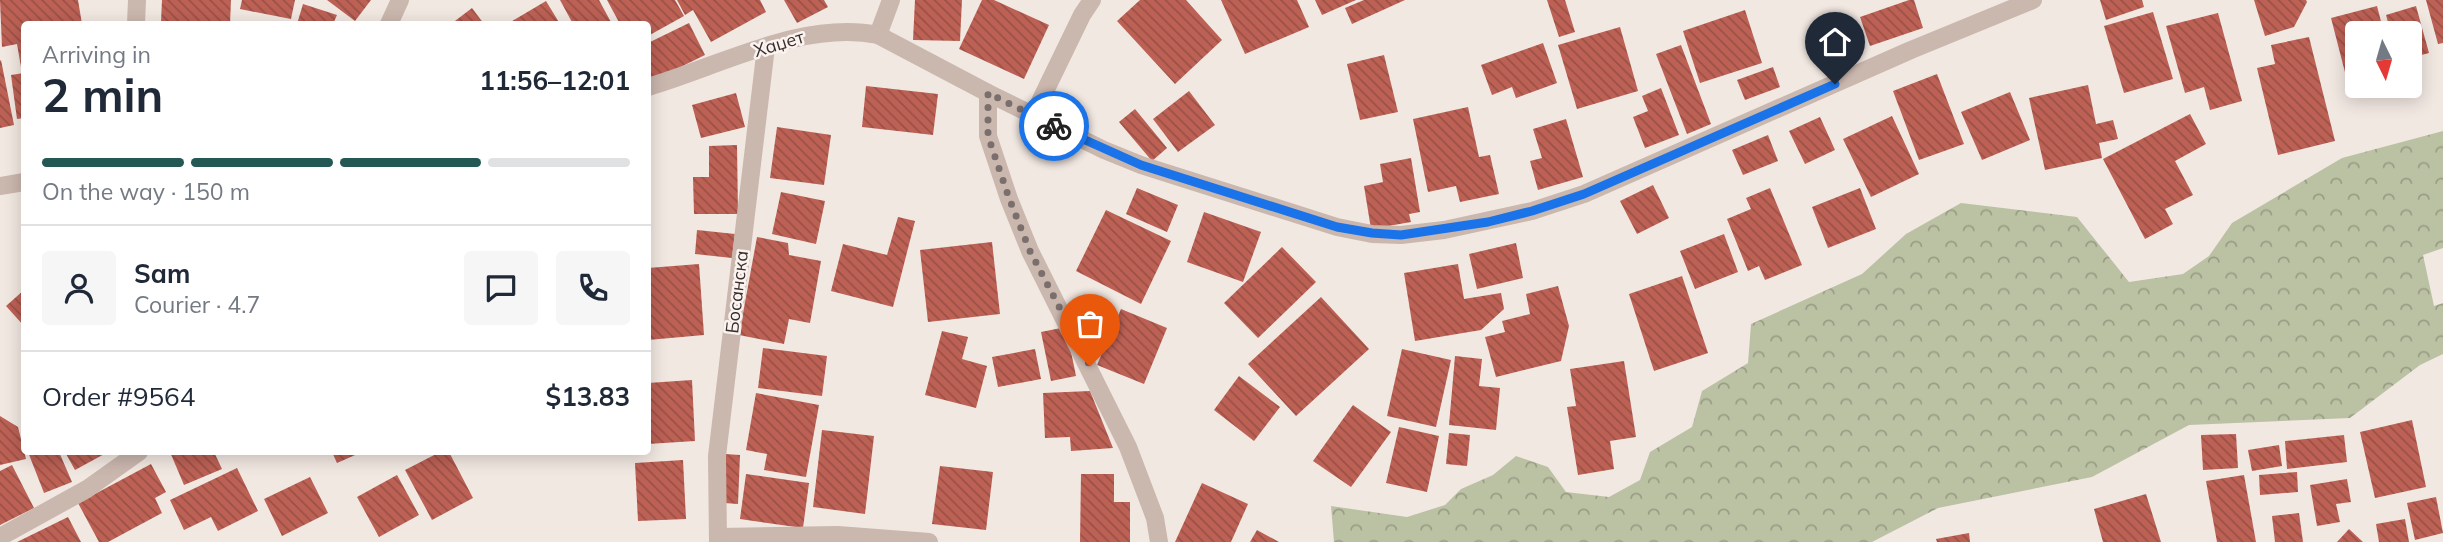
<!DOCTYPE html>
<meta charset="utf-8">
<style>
:root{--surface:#fff;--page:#f6f6f7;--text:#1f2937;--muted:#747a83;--line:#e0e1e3;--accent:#245855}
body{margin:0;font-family:Mulish,sans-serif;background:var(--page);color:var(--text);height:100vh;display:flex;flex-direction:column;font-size:26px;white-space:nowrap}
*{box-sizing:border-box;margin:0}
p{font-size:23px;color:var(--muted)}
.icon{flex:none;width:38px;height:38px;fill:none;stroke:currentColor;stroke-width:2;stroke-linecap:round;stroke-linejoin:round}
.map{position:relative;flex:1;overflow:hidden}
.sheet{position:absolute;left:21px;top:21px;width:630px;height:434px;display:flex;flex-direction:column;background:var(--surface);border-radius:7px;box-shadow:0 4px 18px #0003}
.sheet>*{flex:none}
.needle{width:46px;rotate:175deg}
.tools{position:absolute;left:2345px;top:21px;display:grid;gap:14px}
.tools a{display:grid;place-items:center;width:77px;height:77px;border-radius:7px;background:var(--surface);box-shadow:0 4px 18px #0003;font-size:35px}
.pin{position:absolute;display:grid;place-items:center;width:60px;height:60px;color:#fff;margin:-72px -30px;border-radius:50% 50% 50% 0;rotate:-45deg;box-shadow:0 0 7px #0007}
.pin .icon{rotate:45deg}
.courier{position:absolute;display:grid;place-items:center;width:70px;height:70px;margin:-35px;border:5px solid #1a73e8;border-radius:50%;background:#fff;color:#222;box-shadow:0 2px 9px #0007}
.summary em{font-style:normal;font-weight:700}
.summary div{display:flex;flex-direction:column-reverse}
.summary{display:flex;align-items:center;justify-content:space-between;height:119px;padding:0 21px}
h1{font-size:46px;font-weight:700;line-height:52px}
.bar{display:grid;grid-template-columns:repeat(4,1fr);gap:10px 7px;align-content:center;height:84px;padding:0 21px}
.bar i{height:9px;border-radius:5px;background:var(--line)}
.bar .active{background:var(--accent)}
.bar p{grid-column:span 4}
.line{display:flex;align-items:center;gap:18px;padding:0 21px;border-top:2px solid var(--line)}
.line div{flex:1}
.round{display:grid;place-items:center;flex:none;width:74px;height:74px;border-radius:7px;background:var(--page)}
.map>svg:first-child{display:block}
.forest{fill:url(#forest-crowns)}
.building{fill:url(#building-back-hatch)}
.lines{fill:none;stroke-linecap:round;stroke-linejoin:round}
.minor{stroke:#cab7ae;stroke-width:18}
.done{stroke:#7a6f6c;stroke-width:7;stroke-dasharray:0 12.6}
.route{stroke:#1a73e8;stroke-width:9}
.labels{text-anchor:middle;stroke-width:5;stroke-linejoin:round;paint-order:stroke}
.street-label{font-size:18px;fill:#392e2c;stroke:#faf3ef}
</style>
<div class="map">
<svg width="2443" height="542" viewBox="0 0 2443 542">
<defs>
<pattern id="forest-crowns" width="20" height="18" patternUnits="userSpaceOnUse" patternTransform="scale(1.75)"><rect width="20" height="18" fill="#bbc1a3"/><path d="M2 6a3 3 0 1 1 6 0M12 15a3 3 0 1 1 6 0" fill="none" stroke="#999d85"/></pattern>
<pattern id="building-back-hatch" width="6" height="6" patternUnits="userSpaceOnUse" patternTransform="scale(1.75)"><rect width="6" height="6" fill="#bd6155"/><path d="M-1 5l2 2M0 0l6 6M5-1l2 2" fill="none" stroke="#9b5047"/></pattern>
</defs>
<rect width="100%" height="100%" fill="#f2e8e2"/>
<!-- forest -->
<polygon class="forest" points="2443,131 2443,248 2423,255 2434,306 2443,303 2443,354 2420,365 2350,418 2189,425 2092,477 1938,508 1872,542 1334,542 1331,506 1407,517 1445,505 1461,489 1493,475 1516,456 1548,467 1566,492 1609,497 1640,480 1650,452 1692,427 1702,391 1748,363 1751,324 1862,274 1906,234 1961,203 2077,217 2129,282 2183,274 2209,256 2232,223 2342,158"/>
<!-- building -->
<g class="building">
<polygon points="0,0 78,0 82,24 24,24 24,66 21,67 17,44 2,47"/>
<polygon points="162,0 231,0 230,24 161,22"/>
<polygon points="242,0 295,0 291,19 240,9"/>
<polygon points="327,0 371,0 355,21"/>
<polygon points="560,0 599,0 612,24 573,24"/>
<polygon points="607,0 675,0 684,16 648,36 648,24 620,24"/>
<polygon points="677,0 760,0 766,12 711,42 693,10 685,15"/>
<polygon points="784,0 824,0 828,7 797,23"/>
<polygon points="915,0 962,0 960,41 913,40"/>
<polygon points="982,0 994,0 1049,25 1024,79 959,49"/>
<polygon points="1140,0 1186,0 1222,40 1175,84 1117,21"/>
<polygon points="1221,0 1297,0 1309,27 1245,54"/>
<polygon points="1315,0 1356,0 1322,15"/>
<polygon points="1364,0 1405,0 1352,24 1345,8"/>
<polygon points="1547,0 1565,0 1575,32 1559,37"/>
<polygon points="1909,0 1914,0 1923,28 1870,46 1860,17"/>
<polygon points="2100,0 2142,0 2144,7 2106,20"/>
<polygon points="2254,0 2306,0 2307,2 2294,27 2265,36"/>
<polygon points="2426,0 2443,0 2443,43 2438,44"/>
<polygon points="546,1 560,24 507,24"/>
<polygon points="303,4 337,15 333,24 297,24"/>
<polygon points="2377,6 2384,33 2357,33 2357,77 2347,80 2331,18"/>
<polygon points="2416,6 2429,53 2410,58 2410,33 2391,33 2386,15"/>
<polygon points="472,8 484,24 451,24"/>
<polygon points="1745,10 1762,63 1700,83 1683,31"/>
<polygon points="2153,12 2173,79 2124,93 2104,26"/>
<polygon points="2218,13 2242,101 2210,110 2204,87 2185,93 2166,26"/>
<polygon points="689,23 705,55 648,83 648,43"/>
<polygon points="1620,27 1638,91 1577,109 1558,45"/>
<polygon points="2309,37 2335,141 2278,155 2257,68 2275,64 2271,45"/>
<polygon points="1543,43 1557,83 1516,98 1512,87 1492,95 1481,65"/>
<polygon points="1681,45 1711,124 1687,134 1656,54"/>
<polygon points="1384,55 1398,112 1360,120 1347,64"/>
<polygon points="1,60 14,125 0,128 0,61"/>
<polygon points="1773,67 1780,87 1745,100 1737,80"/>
<polygon points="24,73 24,118 17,119 11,75"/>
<polygon points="1937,74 1964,144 1919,160 1893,91"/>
<polygon points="2088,85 2096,124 2113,120 2118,139 2099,143 2102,158 2045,170 2029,98"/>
<polygon points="866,86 938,94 933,135 862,127"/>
<polygon points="1661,88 1679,135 1645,148 1633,117 1648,111 1642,96"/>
<polygon points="1189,91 1215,125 1178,152 1153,119"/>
<polygon points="2010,92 2030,140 1982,160 1961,112"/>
<polygon points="736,93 745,127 701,138 692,105"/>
<polygon points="1468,107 1479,157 1490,155 1499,194 1460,202 1456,186 1428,192 1413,119"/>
<polygon points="1135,109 1167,148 1152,161 1119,122"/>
<polygon points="2190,114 2206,144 2175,161 2193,195 2165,209 2173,224 2145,239 2103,159"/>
<polygon points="1892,116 1919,174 1871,197 1843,139"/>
<polygon points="1820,117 1835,150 1805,164 1789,131"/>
<polygon points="1566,119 1583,177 1538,190 1530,161 1542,158 1533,129"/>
<polygon points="777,127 831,135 824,185 770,178"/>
<polygon points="1768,135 1778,161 1743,175 1732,150"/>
<polygon points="737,145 738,214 694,214 693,177 709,177 709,146"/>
<polygon points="1411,158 1420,212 1409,214 1411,222 1371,229 1364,186 1383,182 1380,164"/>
<polygon points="1653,185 1669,218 1637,234 1620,201"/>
<polygon points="1137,188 1178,205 1167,232 1126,214"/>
<polygon points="1770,188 1802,265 1765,280 1759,266 1748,271 1727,219 1751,209 1746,198"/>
<polygon points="1860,188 1876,229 1828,248 1812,207"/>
<polygon points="781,192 825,201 816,244 772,234"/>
<polygon points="1106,210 1171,241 1141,304 1076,271"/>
<polygon points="1204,212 1261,232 1243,282 1187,262"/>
<polygon points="898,217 915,221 893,307 831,291 843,244 887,255"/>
<polygon points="697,230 735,234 732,258 695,254"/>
<polygon points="1724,234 1738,272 1695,289 1680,251"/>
<polygon points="757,237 788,243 789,255 821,261 810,323 789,319 784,344 739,335"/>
<polygon points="992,242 1000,314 928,322 920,250"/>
<polygon points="1516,243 1523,278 1477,289 1469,254"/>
<polygon points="1282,247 1316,282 1258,338 1224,303"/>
<polygon points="699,264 704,335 648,340 648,268"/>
<polygon points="1458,264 1464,299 1501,293 1504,309 1481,330 1415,341 1404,273"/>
<polygon points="1682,276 1708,353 1654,371 1629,294"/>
<polygon points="1558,286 1569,326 1561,361 1496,377 1485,337 1505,332 1502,321 1530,314 1526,294"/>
<polygon points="24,290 24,326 6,306"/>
<polygon points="1321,297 1369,349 1296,416 1248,364"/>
<polygon points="1121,309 1167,328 1144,384 1097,365"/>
<polygon points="1066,327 1076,376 1051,381 1041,332"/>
<polygon points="942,331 968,337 962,359 987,366 976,408 925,395"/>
<polygon points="763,348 827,356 822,396 758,388"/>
<polygon points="1035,349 1041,379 998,387 992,357"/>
<polygon points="1402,349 1451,360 1436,427 1387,416"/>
<polygon points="1455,356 1482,359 1479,386 1500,388 1496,430 1449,425"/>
<polygon points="1624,361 1636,437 1610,441 1614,469 1578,475 1567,407 1576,406 1570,369"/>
<polygon points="1239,376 1280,407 1254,441 1214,410"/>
<polygon points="692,380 695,441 648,444 648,383"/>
<polygon points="1090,391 1113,448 1071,451 1070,437 1045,438 1043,393"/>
<polygon points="756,393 819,405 806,477 764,470 767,454 746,450"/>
<polygon points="1353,405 1391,432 1351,487 1313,461"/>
<polygon points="0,416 18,427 26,459 0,465"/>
<polygon points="2412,420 2426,487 2375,498 2360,432"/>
<polygon points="1399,427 1439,436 1427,492 1386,483"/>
<polygon points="822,430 874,436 865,514 813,507"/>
<polygon points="1449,433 1470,435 1467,466 1446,464"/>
<polygon points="2236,434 2238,468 2203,470 2201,435"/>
<polygon points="2344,435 2347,462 2287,469 2285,441"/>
<polygon points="2279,445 2282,466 2252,471 2248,450"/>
<polygon points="28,452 59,452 72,482 44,493"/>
<polygon points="65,452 108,452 75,470"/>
<polygon points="170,452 214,452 222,469 184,485"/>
<polygon points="332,452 362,452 337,463"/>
<polygon points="440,452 449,452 473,498 432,520 405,470"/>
<polygon points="725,454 740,455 738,504 724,503"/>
<polygon points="683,460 686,519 638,521 635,463"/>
<polygon points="151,464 166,492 155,498 162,513 108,542 99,542 78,503"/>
<polygon points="12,465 34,508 0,525 0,471"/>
<polygon points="940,466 993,472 986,530 932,524"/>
<polygon points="237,468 258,511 218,531 211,517 184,530 170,500"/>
<polygon points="2297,472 2298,492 2260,495 2259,475"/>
<polygon points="746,474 809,483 803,528 740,519"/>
<polygon points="1081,474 1114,474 1114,502 1130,502 1130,542 1080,542"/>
<polygon points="397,475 419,515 379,537 357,497"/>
<polygon points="2244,475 2256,542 2217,542 2206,481"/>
<polygon points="310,477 328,513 282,536 264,499"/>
<polygon points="2347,479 2351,502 2336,504 2340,522 2317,526 2310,485"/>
<polygon points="1202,483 1248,504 1231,542 1175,542"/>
<polygon points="2146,494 2161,542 2103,542 2094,509"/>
<polygon points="2436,497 2443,533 2415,540 2407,503"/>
<polygon points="2299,513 2303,542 2275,542 2272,516"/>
<polygon points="68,517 81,542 17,542"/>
<polygon points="2405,519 2409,542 2379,542 2376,524"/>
<polygon points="2349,529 2363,542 2337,542"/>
<polygon points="1257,530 1279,542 1250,542"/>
<polygon points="1969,533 1970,542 1937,542 1936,539"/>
</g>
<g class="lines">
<!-- minor -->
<g class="minor">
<polyline points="136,24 137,0"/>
<polyline points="389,24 400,0"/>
<polyline points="878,35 891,0"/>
<path d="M 648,87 C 720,66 802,20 878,35 L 988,93 L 1104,150 L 1141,165 L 1337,227 L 1372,234 L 1401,235 L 1444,230 L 1532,211 L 1584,194 L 1911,50 L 2033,0"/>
<polyline points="988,93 988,136 1009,199 1030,251 1128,447 1155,518 1159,542"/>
<polyline points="1033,116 1082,15 1092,0"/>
<polyline points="0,186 24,182"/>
<polyline points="0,537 87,489 139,452"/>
<polyline points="719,537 838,535 929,542"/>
<polyline points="718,542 717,456 766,47"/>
</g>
</g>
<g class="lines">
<!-- done -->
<polyline class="done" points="1054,126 988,93 988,136 1009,198 1030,251 1090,366"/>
<!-- route -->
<polyline class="route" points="1054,126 1141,165 1337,227 1372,233 1401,235 1488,222 1532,211 1584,194 1835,84"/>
</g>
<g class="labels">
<!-- street labels -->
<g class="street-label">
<text transform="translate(779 44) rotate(-17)" y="6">Хаџет</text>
<text transform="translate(737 292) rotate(-83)" y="6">Босанска</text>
</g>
</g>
</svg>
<div class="tools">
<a><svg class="needle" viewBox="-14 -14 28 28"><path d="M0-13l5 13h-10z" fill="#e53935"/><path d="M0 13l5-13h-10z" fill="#747a83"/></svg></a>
</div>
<div class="pin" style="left:1090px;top:366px;background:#ea580c"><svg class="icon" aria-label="bag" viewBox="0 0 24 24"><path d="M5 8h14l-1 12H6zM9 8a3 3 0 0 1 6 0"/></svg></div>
<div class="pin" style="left:1835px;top:84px;background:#1f2937"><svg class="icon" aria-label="home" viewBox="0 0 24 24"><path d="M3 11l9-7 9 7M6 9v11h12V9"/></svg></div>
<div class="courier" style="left:1054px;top:126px"><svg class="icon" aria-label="bike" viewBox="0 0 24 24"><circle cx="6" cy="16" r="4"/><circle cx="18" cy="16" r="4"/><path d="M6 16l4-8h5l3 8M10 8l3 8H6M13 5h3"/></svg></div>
<section class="sheet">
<div class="summary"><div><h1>2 min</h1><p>Arriving in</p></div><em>11:56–12:01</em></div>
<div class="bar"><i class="active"></i><i class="active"></i><i class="active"></i><i></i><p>On the way · 150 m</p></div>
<div class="line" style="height:126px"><a class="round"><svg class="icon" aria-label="person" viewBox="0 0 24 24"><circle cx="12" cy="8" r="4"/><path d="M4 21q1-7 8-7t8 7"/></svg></a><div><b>Sam</b><p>Courier · 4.7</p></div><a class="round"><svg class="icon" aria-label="chat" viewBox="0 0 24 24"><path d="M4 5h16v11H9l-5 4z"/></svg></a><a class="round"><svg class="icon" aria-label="phone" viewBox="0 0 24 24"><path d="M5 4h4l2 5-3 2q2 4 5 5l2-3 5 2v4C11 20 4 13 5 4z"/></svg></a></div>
<div class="line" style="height:91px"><div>Order #9564</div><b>$13.83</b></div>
</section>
</div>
